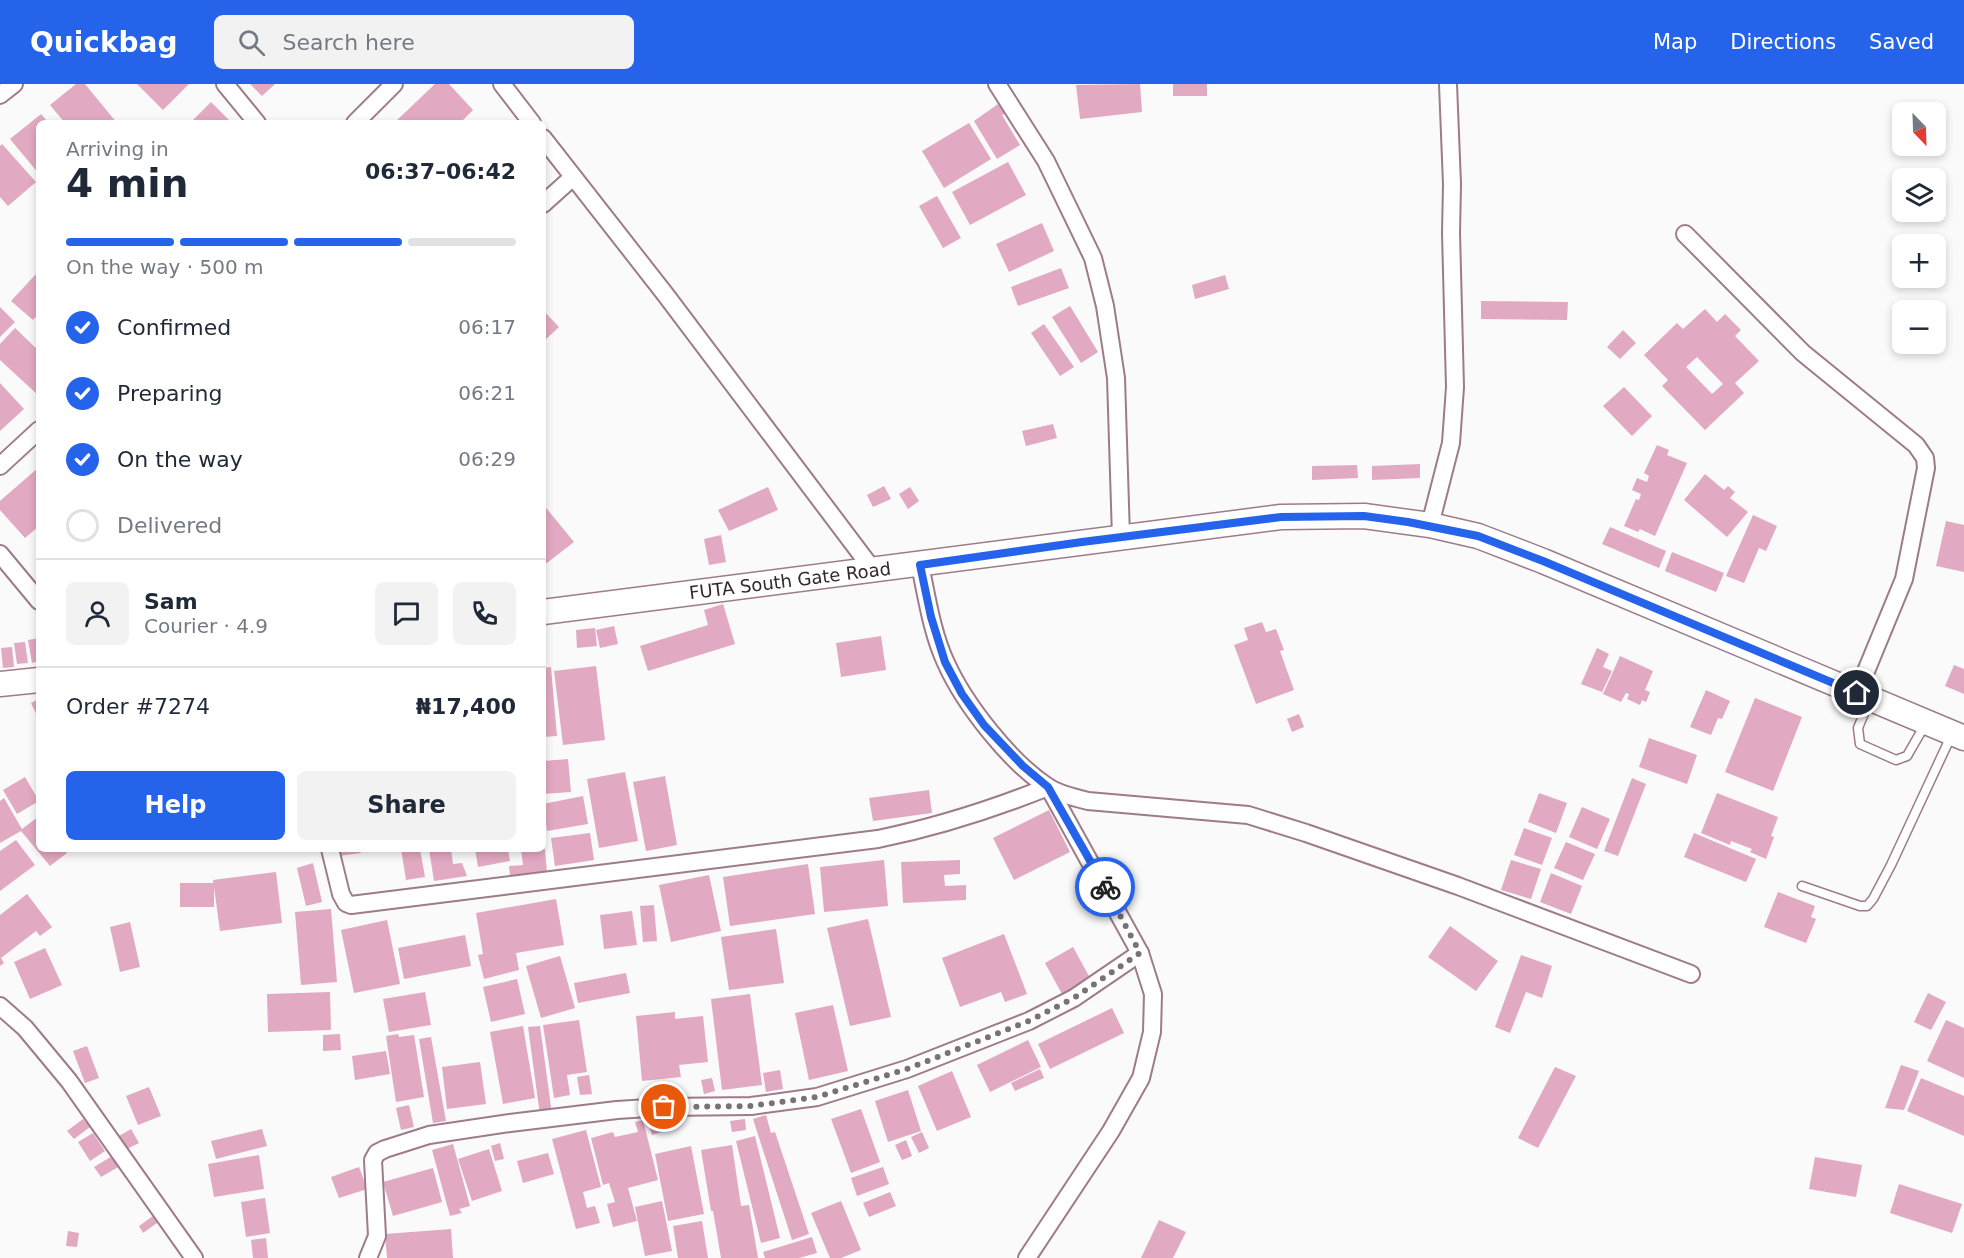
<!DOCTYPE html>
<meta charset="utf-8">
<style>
:root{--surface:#fff;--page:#f2f2f3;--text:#1f2937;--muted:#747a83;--line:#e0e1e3;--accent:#2563eb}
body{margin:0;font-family:"DejaVu Sans",sans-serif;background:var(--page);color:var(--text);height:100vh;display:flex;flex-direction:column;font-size:22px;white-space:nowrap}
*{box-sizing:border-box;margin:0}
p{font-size:20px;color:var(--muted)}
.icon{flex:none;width:33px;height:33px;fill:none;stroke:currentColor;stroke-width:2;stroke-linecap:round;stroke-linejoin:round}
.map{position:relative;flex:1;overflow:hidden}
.side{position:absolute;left:36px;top:36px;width:510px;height:732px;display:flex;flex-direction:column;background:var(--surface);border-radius:9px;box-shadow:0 3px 9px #0003}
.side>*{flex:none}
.needle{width:39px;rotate:157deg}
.tools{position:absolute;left:1892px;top:18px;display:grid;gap:12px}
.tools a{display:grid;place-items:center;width:54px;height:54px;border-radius:9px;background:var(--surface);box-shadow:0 3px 9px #0003;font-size:30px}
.pin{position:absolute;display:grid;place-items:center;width:51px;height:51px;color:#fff;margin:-26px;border:3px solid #fff;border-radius:50%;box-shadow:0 2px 6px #0007}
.courier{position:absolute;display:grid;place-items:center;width:60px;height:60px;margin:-30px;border:4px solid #2563eb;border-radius:50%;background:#fff;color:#222;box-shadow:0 2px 8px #0007}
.head em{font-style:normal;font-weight:700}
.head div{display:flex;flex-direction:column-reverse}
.head{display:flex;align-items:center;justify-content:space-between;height:102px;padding:0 30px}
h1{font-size:39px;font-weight:700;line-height:45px}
.bar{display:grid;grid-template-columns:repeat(4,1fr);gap:9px 6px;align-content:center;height:72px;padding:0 30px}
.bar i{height:8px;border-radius:4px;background:var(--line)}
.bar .on{background:var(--accent)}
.bar p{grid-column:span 4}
.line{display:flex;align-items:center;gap:15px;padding:0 30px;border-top:2px solid var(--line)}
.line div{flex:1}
.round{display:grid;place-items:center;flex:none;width:63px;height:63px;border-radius:9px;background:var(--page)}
ol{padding:0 30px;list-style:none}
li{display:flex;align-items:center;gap:18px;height:66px}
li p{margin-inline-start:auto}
li .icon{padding:6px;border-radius:50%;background:var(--accent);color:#fff;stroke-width:4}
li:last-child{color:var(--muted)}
li i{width:33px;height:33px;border:3px solid var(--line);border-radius:50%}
.action{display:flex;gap:12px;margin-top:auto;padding:12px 30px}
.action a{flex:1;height:69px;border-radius:9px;background:var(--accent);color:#fff;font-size:24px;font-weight:700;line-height:69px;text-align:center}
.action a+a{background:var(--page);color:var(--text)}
header{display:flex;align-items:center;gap:36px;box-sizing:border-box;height:84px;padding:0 30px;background:var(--accent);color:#fff}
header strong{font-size:28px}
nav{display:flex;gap:33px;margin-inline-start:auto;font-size:21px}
.search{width:420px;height:54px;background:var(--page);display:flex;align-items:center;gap:15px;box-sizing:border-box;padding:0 21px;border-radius:9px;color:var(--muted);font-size:22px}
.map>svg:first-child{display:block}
.building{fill:#e2a9c2;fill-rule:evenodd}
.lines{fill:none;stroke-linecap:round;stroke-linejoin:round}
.service-casing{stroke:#9e7b8a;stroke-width:11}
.minor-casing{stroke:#9e7b8a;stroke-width:20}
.secondary-casing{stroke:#9e7b8a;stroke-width:27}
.service{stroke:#fff;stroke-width:8}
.minor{stroke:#fff;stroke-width:16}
.secondary{stroke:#fff;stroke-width:24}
.done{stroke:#7a7175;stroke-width:6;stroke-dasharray:0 10.8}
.route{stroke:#2563eb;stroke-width:8}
.labels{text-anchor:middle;stroke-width:4.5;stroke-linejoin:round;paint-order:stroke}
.street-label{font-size:18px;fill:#35272d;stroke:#fff}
</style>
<header>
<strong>Quickbag</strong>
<div class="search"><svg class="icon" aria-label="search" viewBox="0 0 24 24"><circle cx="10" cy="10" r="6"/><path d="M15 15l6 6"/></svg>Search here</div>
<nav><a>Map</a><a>Directions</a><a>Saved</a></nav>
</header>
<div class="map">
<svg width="1964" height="1174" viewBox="0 0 1964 1174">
<rect width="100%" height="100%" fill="#fafafa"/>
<!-- building -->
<g class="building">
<polygon points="76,0 85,0 117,39 65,39 50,21"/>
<polygon points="137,0 189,0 163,26"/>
<polygon points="250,0 275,0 262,12"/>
<polygon points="435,0 449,0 473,26 460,39 394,39"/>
<polygon points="1140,0 1142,28 1080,35 1076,1"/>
<rect x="1173" y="0" width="34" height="12"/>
<polygon points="211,18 232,39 190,39"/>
<polygon points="998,20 1005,30 1002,31 1020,61 997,75 974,37"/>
<polygon points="41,30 49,39 39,39 39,90 10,55"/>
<polygon points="969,39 991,75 944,104 922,67"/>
<polygon points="2,60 36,98 8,122 0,113 0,62"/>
<polygon points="1008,78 1026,111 970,141 952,108"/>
<polygon points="937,112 961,154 943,164 919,122"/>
<polygon points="1042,139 1054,167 1009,188 996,160"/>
<polygon points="1061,184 1069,204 1018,222 1011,203"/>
<polygon points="36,190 39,193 39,230 33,236 11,217"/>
<polygon points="1225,191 1229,205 1195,215 1192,201"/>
<polygon points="1481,217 1568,218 1567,236 1481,235"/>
<polygon points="1070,222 1098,268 1081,279 1052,233"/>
<polygon points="0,223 15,238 0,253"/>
<path d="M 1705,225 L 1717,238 L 1725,230 L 1741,246 L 1735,252 L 1759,277 L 1735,299 L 1744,309 L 1705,346 L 1662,302 L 1668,296 L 1644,271 L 1677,239 L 1683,245 ZM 1697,273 L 1723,300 L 1712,310 L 1686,283 Z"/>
<polygon points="543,226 559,243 543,258"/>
<polygon points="1044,240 1074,283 1060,292 1031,249"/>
<polygon points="15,244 39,267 39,312 0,276 0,260"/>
<polygon points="1623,246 1636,259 1620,275 1607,263"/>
<polygon points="0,299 24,325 0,347"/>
<polygon points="1624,303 1652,332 1632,352 1603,322"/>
<polygon points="1053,340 1057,354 1026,362 1022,347"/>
<polygon points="1657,361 1669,366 1667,371 1687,379 1655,452 1640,445 1638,448 1624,442 1636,415 1639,416 1641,410 1632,406 1637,394 1647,398 1649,392 1644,389"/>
<polygon points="1420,380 1420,394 1372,396 1372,382"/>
<polygon points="1357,381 1358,394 1312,396 1312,382"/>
<polygon points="39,383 39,442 25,454 0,426 0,417"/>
<polygon points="1705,390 1724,406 1728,402 1735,408 1730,414 1748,428 1727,453 1684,416"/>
<polygon points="884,402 891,415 873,423 867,411"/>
<polygon points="768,403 778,426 729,447 718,426"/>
<polygon points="910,403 919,417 908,425 899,410"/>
<polygon points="543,420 574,458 543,482"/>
<polygon points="1753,431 1777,442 1766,467 1759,464 1744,499 1726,492"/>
<polygon points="1946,437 1964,441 1964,488 1936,482"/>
<polygon points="1610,443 1666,467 1659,484 1602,460"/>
<polygon points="721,451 726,478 709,481 704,455"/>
<polygon points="1672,468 1724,489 1716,508 1665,487"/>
<polygon points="723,520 735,560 648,587 640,562 708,541 704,526"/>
<polygon points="1262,538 1266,548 1276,545 1284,566 1280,567 1294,606 1256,620 1234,561 1248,556 1244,544"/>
<polygon points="614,542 618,560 600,564 596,546"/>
<polygon points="595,544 597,562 577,564 576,546"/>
<polygon points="881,552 886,586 841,593 836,559"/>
<polygon points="39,554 39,577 32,579 28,556"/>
<polygon points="25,558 28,579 17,580 14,559"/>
<polygon points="12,563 14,583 3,584 1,564"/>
<polygon points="1597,564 1609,570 1603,583 1612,587 1602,608 1581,600"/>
<polygon points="1620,572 1653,587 1645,606 1650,608 1646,618 1642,616 1640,621 1627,615 1629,610 1626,609 1621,618 1603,610"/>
<polygon points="1954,581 1964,585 1964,610 1945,602"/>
<polygon points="596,582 605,656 563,661 554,587"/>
<polygon points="551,583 557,652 543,653 543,584"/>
<polygon points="1706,606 1730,617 1722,635 1718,634 1711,651 1690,643"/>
<polygon points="1755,614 1802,633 1773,707 1725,688"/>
<polygon points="39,615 39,636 31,619"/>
<polygon points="1299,630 1304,643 1292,648 1287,635"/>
<polygon points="1649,654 1697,671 1687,700 1639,683"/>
<polygon points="568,675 571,708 543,710 543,677"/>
<polygon points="625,688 638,757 599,764 587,695"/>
<polygon points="665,692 677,761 646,767 633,698"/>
<polygon points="25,693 39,717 17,730 3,706"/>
<polygon points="1632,694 1646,700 1618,772 1604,767"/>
<polygon points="929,706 932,729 873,737 869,714"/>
<polygon points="1539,709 1567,719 1556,749 1528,738"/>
<polygon points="1717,709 1778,733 1771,752 1774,753 1766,775 1750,768 1752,765 1731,757 1730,761 1701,749"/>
<polygon points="583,712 588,740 547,747 543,720"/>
<polygon points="4,714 22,745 38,733 39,734 39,765 64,765 67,769 50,782 21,747 0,759 0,717"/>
<polygon points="1582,723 1610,735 1597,765 1569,753"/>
<polygon points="1049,726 1070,768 1014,796 993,754"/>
<polygon points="1524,744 1552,754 1542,781 1514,771"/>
<polygon points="590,749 594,776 555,782 551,754"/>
<polygon points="1694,749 1756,775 1746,798 1684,773"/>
<polygon points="16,756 35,781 0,807 0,767"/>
<polygon points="1566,758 1595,770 1583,796 1554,784"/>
<polygon points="338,765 360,765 361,769 339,772"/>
<polygon points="401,765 420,765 425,793 406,796"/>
<polygon points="429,765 451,765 453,780 462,779 467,792 434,797"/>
<polygon points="475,765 508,765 510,777 478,783"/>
<polygon points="521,765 545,765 547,789 510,793 509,782 523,781"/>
<polygon points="884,776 888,822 824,828 820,783"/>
<polygon points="960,776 960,790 944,791 945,802 966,801 966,816 903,819 901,778"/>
<polygon points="1511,776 1541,785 1531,815 1501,806"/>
<polygon points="313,779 322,818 306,822 297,784"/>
<polygon points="808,780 815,830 730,842 723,793"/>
<polygon points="276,788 282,839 220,847 213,796"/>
<polygon points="1551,789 1582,802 1571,830 1540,818"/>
<polygon points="709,791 721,847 671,858 659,801"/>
<rect x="180" y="799" width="34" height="24"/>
<polygon points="1778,808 1815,822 1811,833 1816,835 1806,859 1764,843"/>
<polygon points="27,810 52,843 40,852 36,847 1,874 4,879 0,882 0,831"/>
<polygon points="556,815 564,861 516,869 519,886 484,895 478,871 483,870 476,829"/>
<polygon points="654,821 657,857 643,858 640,822"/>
<polygon points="331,825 337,898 301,901 295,828"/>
<polygon points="632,827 637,861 604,865 600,831"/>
<polygon points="868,835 891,933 850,942 827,844"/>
<polygon points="387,836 400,900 354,909 341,846"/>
<polygon points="130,838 140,883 120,888 110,843"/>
<polygon points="1450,842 1498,877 1476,907 1428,873"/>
<polygon points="776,845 784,899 729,906 721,853"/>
<polygon points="1004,850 1027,910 1005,918 1001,908 960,923 942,874"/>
<polygon points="465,851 471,882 404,895 398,864"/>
<polygon points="1073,863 1090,894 1062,910 1045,879"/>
<polygon points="45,864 62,901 30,915 14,878"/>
<polygon points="1521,871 1552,882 1542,914 1526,908 1510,949 1495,943"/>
<polygon points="560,872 575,924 541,934 526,882"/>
<polygon points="626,889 630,909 578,919 574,899"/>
<polygon points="517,895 525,930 491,938 483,903"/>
<polygon points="330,908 331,946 268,948 267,910"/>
<polygon points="425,908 431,941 389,948 383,915"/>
<polygon points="1928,909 1946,918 1931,946 1914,938"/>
<polygon points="750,910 762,1001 722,1006 711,915"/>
<polygon points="833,921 848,987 809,996 795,929"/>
<polygon points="1112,924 1124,949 1050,985 1038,960"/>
<polygon points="675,928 675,935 703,932 708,978 679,981 681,993 642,997 636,932"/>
<polygon points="579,936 587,988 567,991 570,1011 554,1014 543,941"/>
<polygon points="1946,936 1964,944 1964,994 1927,977"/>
<polygon points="523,942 535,1014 503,1020 490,948"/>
<polygon points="540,942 552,1030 540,1031 528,943"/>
<polygon points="340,950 341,966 323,967 323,951"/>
<polygon points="398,950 399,953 414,951 424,1013 396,1018 386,952"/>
<polygon points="431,953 446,1037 433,1039 419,955"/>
<polygon points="1028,956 1041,983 990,1008 977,981"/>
<polygon points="87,962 99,994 85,999 73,967"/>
<polygon points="386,967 390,990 355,996 352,972"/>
<polygon points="480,978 486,1020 447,1025 442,983"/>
<polygon points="1901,981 1919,987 1904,1026 1885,1024"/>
<polygon points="1555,983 1576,992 1538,1064 1518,1054"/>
<polygon points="1040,985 1044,994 1015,1007 1011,999"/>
<polygon points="780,986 783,1005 766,1008 763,989"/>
<polygon points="952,987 971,1033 937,1047 918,1002"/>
<polygon points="589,991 592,1010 580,1011 577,993"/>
<polygon points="712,994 715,1007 704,1010 701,996"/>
<polygon points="1921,994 1964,1012 1964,1052 1907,1027"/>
<polygon points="149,1003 161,1032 138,1041 126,1012"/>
<polygon points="908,1006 921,1047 888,1058 875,1017"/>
<polygon points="409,1021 414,1043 401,1046 396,1024"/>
<polygon points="671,1025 676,1044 652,1051 646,1032"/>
<polygon points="861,1025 880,1078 851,1089 831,1035"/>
<polygon points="766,1031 771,1049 775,1048 809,1150 792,1156 753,1035"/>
<polygon points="83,1035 90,1043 74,1055 67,1047"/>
<polygon points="745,1035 746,1046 732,1048 730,1037"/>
<polygon points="643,1036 658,1096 628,1104 637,1137 613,1143 607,1120 615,1118 609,1099 603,1101 591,1054 613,1048 615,1053 638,1048 635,1038"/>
<polygon points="131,1045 139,1059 127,1065 119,1052"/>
<polygon points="262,1045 267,1062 216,1075 211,1057"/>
<polygon points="586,1046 601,1103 583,1108 587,1124 595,1122 600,1139 576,1145 552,1055"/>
<polygon points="922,1048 929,1064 919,1069 911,1053"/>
<polygon points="93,1049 105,1067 90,1077 78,1058"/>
<polygon points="755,1052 780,1154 761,1159 736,1057"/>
<polygon points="906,1056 912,1072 902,1076 895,1061"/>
<polygon points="500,1059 504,1075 495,1077 491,1062"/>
<polygon points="453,1060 470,1122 459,1125 462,1129 450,1132 432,1066"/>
<polygon points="732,1061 741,1122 749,1121 758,1174 721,1174 713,1127 711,1127 701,1066"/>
<polygon points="691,1062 704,1130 668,1137 655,1070"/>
<polygon points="489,1065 502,1107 472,1117 458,1075"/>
<polygon points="548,1069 554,1090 523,1099 517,1077"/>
<polygon points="114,1071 120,1082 101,1093 94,1083"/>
<polygon points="259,1071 264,1105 214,1113 208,1080"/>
<polygon points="1815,1073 1862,1081 1856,1113 1809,1105"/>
<polygon points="359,1083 367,1105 339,1114 331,1093"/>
<polygon points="883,1083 889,1100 857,1112 851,1094"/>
<polygon points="433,1084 442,1118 393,1132 383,1098"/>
<polygon points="1899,1100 1962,1120 1952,1149 1890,1129"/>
<polygon points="890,1108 896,1122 869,1133 863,1119"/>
<polygon points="265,1114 270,1149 246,1153 241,1118"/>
<polygon points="662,1117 672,1167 645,1172 635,1123"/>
<polygon points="841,1117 861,1166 841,1174 830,1174 811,1129"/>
<polygon points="153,1132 157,1139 143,1149 139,1142"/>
<polygon points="1159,1136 1186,1148 1173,1174 1141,1174"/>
<polygon points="702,1137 708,1174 678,1174 673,1142"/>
<polygon points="451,1145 453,1174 387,1174 385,1150"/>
<polygon points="68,1147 79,1149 77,1163 66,1162"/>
<polygon points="812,1153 817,1169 799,1174 765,1174 763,1168"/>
<polygon points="266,1154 268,1174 253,1174 251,1156"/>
</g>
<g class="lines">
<!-- service casing -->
<g class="service-casing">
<g id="service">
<polyline points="1870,615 1858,644 1860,660 1896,676 1907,672 1926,639"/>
<polyline points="1802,802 1860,822 1867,822 1873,815 1891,781 1952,650"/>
</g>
</g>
<!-- minor casing -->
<g class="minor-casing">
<g id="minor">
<polyline points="225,0 257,39"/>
<polyline points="502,0 532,39"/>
<polyline points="997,0 1046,77 1093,174 1105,222 1116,294 1121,453"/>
<polyline points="0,11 14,0"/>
<polyline points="355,39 394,0"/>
<polyline points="543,54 665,210 873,486"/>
<polyline points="543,120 573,93"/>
<polyline points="1685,150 1803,269 1916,361 1925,374 1926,384 1904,495 1857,609"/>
<polyline points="0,382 39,346"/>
<polyline points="1430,441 1451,359 1455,303 1451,149 1452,100 1448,0"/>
<polyline points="0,470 39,517"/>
<path d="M 920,481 C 927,514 932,549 946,579 C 965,621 1010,678 1048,703 C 1060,711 1074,713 1088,717 L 1248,731 L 1306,749 L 1458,802 L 1691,890"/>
<path d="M 330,765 L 341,810 L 346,819 L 351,821 L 878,755 C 937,743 993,725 1048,703"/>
<polyline points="0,922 25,944 69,997 194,1174"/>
<polyline points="368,1174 377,1152 373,1076 377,1069 385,1065 429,1051 510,1039 617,1026 664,1023 751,1022 817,1013 907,985 1029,937 1074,914 1140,869"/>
<polyline points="1027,1174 1111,1047 1141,994 1152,948 1153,910 1140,869 1049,704"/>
</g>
</g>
<!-- secondary casing -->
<g class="secondary-casing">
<g id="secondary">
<polyline points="543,528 1281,433 1364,432 1430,441 1478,452 1543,477 1964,654"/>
<polyline points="0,600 39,596"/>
</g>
</g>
<!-- service -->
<use href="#service" class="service"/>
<!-- minor -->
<use href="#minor" class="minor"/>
<!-- secondary -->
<use href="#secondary" class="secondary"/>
</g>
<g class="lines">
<!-- done -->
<polyline class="done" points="664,1023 751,1022 817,1013 907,985 1029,937 1074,914 1140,869 1105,803"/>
<!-- route -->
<polyline class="route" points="1105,803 1048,703 1023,682 984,641 962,610 945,578 931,533 920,481 1082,458 1281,433 1364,432 1408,438 1478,452 1543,477 1857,609"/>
</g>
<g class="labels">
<!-- street labels -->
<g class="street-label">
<text transform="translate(790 497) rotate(-7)" y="6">FUTA South Gate Road</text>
</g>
</g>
</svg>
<div class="tools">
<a><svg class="needle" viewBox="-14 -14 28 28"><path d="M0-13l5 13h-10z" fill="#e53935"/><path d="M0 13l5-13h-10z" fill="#747a83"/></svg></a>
<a><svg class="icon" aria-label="layers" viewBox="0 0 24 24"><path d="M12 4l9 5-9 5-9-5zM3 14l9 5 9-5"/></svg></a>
<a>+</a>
<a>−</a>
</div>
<div class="pin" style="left:664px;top:1023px;background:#ea580c"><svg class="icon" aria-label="bag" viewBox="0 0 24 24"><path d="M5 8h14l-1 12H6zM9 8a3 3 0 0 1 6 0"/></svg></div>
<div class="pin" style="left:1857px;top:609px;background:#1f2937"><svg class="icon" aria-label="home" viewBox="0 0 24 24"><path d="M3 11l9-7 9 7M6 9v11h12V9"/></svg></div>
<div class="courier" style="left:1105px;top:803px"><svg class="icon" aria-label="bike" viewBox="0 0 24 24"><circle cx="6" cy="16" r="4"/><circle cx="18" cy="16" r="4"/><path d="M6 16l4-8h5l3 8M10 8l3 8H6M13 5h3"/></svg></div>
<section class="side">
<div class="head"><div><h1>4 min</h1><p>Arriving in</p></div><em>06:37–06:42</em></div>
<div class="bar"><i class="on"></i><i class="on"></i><i class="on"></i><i></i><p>On the way · 500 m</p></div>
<ol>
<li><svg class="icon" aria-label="check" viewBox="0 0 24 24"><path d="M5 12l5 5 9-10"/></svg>Confirmed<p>06:17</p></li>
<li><svg class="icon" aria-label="check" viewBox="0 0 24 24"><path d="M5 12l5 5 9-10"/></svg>Preparing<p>06:21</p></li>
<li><svg class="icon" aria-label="check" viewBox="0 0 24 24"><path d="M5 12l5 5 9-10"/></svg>On the way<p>06:29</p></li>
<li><i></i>Delivered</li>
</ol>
<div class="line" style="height:108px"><a class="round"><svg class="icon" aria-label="person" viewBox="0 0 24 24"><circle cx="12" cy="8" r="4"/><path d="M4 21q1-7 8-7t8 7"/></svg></a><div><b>Sam</b><p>Courier · 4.9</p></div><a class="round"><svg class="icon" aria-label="chat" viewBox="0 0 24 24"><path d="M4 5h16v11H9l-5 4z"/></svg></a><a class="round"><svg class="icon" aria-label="phone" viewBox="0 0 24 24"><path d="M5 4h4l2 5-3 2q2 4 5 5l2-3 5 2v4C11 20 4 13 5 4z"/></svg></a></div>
<div class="line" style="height:78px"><div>Order #7274</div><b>₦17,400</b></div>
<div class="action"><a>Help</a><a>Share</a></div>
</section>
</div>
